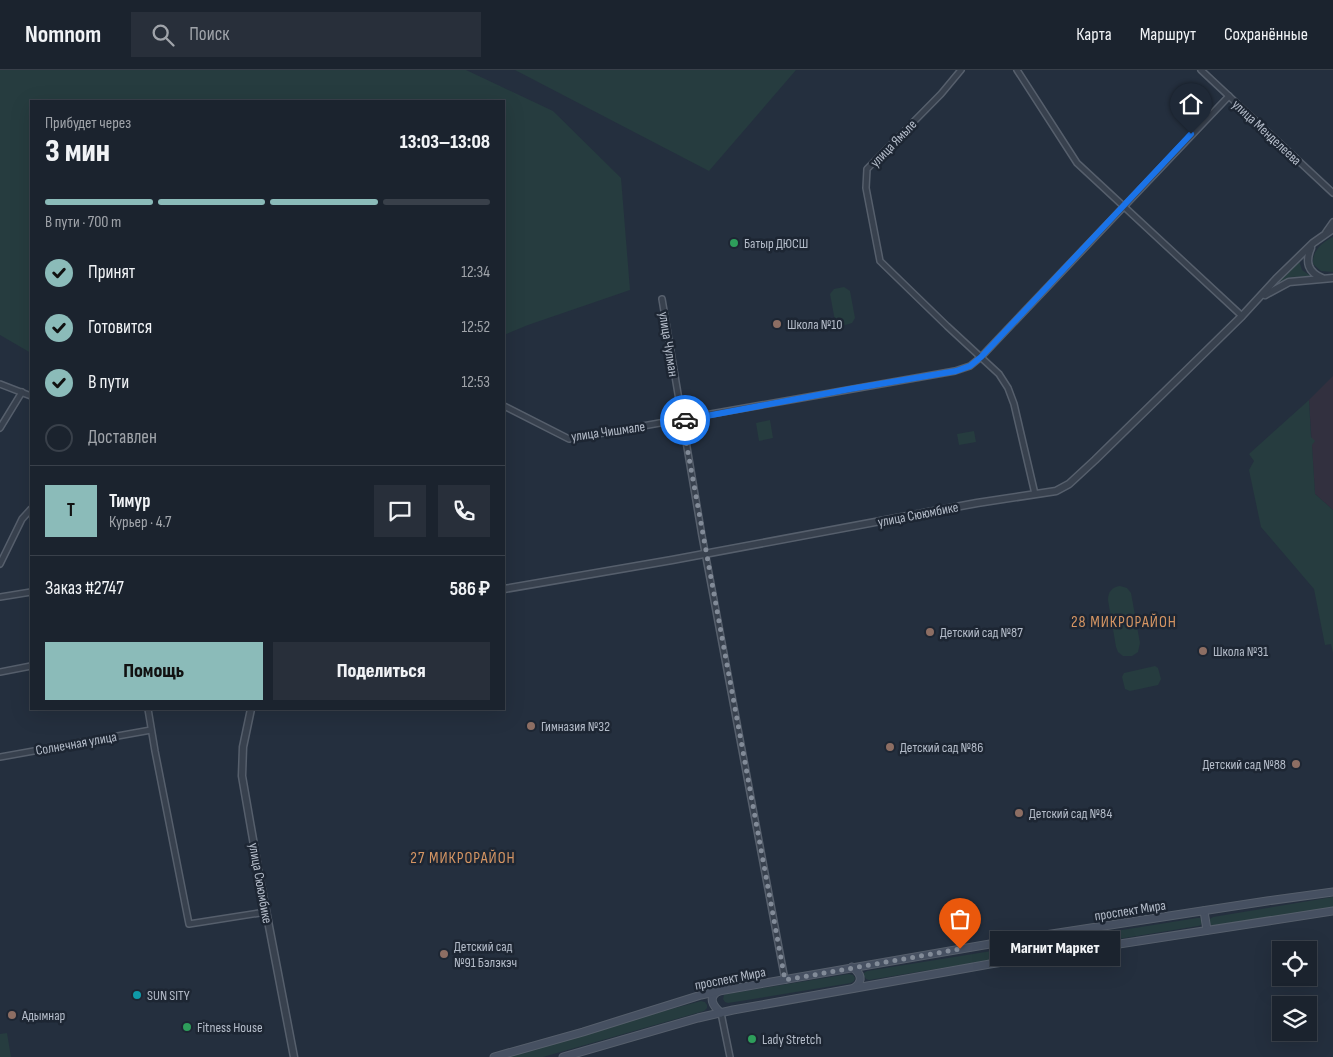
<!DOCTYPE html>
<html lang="ru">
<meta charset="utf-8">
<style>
:root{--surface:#1b232e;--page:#282f3a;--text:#f1f3f6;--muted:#a0a4aa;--line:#39404a;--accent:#8bbbb9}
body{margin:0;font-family:"Sofia Sans Condensed",sans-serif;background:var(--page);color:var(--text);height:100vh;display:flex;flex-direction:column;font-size:19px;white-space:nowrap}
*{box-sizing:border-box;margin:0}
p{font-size:16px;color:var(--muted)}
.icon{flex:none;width:28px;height:28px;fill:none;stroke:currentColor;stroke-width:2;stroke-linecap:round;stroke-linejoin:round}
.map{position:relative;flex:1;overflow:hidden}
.panel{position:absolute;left:30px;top:30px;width:475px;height:610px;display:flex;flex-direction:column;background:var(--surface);border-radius:0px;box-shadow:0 5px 20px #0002,0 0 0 1px var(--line)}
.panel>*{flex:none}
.buttons{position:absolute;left:1272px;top:871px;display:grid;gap:10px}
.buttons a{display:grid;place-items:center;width:45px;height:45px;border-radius:0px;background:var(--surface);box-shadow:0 5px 20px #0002,0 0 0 1px var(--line);font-size:25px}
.pin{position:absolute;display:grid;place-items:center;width:42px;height:42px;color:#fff;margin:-51px -21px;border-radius:50% 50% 50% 0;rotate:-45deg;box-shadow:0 0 5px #0007}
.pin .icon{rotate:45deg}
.courier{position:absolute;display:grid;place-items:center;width:50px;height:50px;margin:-25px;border:4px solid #1a73e8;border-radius:50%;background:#fff;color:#222;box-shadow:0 1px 6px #0007}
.bubble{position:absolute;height:35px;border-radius:0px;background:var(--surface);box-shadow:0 5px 20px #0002,0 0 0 1px var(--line);font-size:16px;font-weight:800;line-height:35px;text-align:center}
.headline em{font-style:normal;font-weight:800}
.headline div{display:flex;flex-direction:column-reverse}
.headline{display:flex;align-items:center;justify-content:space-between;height:85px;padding:0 15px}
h1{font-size:32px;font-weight:800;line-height:38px}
.bar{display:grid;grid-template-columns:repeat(4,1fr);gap:8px 5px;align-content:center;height:60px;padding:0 15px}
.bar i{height:6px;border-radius:4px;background:var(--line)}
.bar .current{background:var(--accent)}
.bar p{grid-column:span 4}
.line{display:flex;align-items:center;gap:12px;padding:0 15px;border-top:1px solid var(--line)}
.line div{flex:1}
.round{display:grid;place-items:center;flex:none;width:52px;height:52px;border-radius:0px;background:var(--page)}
ol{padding:0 15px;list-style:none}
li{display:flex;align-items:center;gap:15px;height:55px}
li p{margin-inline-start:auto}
li .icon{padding:5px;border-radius:50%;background:var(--accent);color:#111;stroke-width:4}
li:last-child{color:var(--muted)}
li i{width:28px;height:28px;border:2px solid var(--line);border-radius:50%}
.primary-button{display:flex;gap:10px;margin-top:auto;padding:10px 15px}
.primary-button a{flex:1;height:58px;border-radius:0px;background:var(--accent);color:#111;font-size:20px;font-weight:800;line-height:58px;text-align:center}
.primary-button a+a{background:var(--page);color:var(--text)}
header{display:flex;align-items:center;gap:30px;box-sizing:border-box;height:70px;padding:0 25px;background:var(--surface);border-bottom:1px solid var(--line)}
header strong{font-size:24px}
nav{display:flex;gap:28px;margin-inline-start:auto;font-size:18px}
.search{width:350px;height:45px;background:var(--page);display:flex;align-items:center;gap:12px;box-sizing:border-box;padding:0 18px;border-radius:0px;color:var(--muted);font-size:19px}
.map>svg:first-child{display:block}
.medical{fill:#32303f}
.green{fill:#263c3f}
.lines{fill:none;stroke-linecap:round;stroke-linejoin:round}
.minor-casing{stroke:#565f6c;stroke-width:8}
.tertiary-casing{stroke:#565f6c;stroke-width:9}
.secondary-casing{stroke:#565f6c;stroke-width:9}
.minor{stroke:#38414e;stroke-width:5}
.tertiary{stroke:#38414e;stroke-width:6}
.secondary{stroke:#465061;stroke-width:7}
.done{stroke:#828b98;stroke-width:5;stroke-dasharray:0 9}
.route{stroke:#1a73e8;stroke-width:6}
.leisure-dot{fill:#2e9e5b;stroke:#1d2633;stroke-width:2}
.education-dot{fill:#8d6e63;stroke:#1d2633;stroke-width:2}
.culture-dot{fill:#0f9aa8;stroke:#1d2633;stroke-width:2}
.labels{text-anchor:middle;stroke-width:5;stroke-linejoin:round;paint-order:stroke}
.street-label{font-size:14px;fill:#b4bcc9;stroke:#1d2633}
.poi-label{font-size:14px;fill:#b4bcc9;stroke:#1d2633;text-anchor:start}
.quarter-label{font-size:16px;letter-spacing:1px;fill:#d59563;stroke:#1d2633}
</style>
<header>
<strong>Nomnom</strong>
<div class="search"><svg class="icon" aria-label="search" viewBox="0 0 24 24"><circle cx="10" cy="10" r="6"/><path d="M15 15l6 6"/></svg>Поиск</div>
<nav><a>Карта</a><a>Маршрут</a><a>Сохранённые</a></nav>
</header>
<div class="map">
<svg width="1333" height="987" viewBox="0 0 1333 987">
<rect width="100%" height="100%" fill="#242f3e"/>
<!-- medical -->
<polygon class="medical" points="1333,306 1333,440 1315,424 1309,330"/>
<!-- green -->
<g class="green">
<polygon points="0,0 466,0 553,41 621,108 630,220 528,255 504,265 504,31 31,31 31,283 0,265"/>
<polygon points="515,0 796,0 709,101"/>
<path d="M 1333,167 L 1333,202 L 1321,201 L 1313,194 C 1312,181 1322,172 1333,167 Z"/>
<polygon points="1299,191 1302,200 1311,206 1291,207 1275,214"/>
<path d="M 844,217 L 850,221 L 855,248 L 852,253 C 846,255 839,258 835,251 L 830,224 L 834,219 Z"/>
<polygon points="1309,330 1311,367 1315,371 1312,375 1315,424 1333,440 1333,583 1331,574 1325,575 1314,519 1261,457 1249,400 1254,391 1249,384"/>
<polygon points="770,350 773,368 759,371 756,353"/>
<polygon points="974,361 976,372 959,375 957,364"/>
<path d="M 1120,516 L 1127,518 L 1131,523 L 1140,573 L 1138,582 L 1132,586 L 1123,586 L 1118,582 L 1116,577 L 1108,530 C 1108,522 1112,517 1120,516 Z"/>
<polygon points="1155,596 1158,598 1161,609 1158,615 1130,621 1125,619 1122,607 1124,603"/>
<polygon points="1333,827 1333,837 1215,856 1211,855 1209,852 1210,849 1213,847"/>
<polygon points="1197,848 1200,848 1202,851 1201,855 1198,856 869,910 866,909 864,906 864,903 867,901"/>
<polygon points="849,904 853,905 855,908 854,911 851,913 728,933 725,932 723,929 724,925 727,924"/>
<polygon points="701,931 705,932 707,935 707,938 704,941 543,987 494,987"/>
<polygon points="7,963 11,987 0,987 0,964"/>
</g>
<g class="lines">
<!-- minor casing -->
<g class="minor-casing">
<g id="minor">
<polyline points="961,0 941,24 867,99 866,118 880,191 947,256 999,304 1008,318 1014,334 1035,424"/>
<polyline points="1017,0 1077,93 1242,246"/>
<polyline points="1201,0 1333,123"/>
<polyline points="1326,162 1333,152"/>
<polyline points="662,229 702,466 785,910"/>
<polyline points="0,314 31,326"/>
<polyline points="504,336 569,369 955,301 970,296 981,287 1229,26"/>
<polyline points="0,358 22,322"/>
<polyline points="0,494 22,449 31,439"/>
<polyline points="0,527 31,522"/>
<polyline points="0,602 31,596"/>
<polyline points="148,639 155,681 189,854 266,842"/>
<polyline points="0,687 151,660"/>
<polyline points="721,943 730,987"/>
</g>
</g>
<!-- tertiary casing -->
<g class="tertiary-casing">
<g id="tertiary">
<path d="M 1311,178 C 1305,192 1308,202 1322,208"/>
<polyline points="1265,225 1289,212 1333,208"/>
<polyline points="504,519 672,490 977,433 1056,421 1069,414 1095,390 1242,246 1276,209 1313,173 1333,159"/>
<polyline points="251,639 243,677 242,706 259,804 294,987"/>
</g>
</g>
<!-- secondary casing -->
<g class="secondary-casing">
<g id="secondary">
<polyline points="1204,841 1207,860"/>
<path d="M 852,897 C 861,903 864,911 854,918"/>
<path d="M 719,921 C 707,927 713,936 721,943"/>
<polyline points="494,987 583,962 701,925 719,921 1019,869 1267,831 1333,822"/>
<polyline points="563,987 698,948 733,940 990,894 1333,841"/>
</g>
</g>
<!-- minor -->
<use href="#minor" class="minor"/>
<!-- tertiary -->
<use href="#tertiary" class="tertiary"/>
<!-- secondary -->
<use href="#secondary" class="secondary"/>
</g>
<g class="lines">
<!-- done -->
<polyline class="done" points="685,350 682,350 785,910 960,879"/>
<!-- route -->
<polyline class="route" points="685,350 850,319 956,301 970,296 981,287 1191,64"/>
</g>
<!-- markers -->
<g class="leisure-dot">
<circle cx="734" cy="173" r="5"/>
<circle cx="187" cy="957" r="5"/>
<circle cx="752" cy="969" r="5"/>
</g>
<g class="education-dot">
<circle cx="777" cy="254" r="5"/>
<circle cx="930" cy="562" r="5"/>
<circle cx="1203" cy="581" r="5"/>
<circle cx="531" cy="656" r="5"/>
<circle cx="890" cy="677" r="5"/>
<circle cx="1296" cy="694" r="5"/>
<circle cx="1019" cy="743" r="5"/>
<circle cx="444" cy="884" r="5"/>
<circle cx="12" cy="945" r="5"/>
</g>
<circle class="culture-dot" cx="137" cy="925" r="5"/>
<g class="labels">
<!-- street labels -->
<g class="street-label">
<text transform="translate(1267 62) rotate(43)" y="5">улица Менделеева</text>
<text transform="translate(893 73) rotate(-46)" y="5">улица Ямьле</text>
<text transform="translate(669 274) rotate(81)" y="5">улица Чулман</text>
<text transform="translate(608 361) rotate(-8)" y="5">улица Чишмале</text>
<text transform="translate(918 444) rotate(-11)" y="5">улица Сююмбике</text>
<text transform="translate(76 673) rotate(-10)" y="5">Солнечная улица</text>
<text transform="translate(261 813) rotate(80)" y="5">улица Сююмбике</text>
<text transform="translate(1130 840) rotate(-9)" y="5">проспект Мира</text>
<text transform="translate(730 908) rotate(-11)" y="5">проспект Мира</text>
</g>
<!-- poi labels -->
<g class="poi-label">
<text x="744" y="178">Батыр ДЮСШ</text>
<text x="787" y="259">Школа №10</text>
<text x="940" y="567">Детский сад №87</text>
<text x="1213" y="586">Школа №31</text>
<text x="541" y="661">Гимназия №32</text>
<text x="900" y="682">Детский сад №86</text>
<text x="1286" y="699" text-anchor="end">Детский сад №88</text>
<text x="1029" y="748">Детский сад №84</text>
<text x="454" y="881">Детский сад<tspan x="454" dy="16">№91 Бэлэкэч</tspan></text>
<text x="147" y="930">SUN SITY</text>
<text x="22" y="950">Адымнар</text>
<text x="197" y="962">Fitness House</text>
<text x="762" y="974">Lady Stretch</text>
</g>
<!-- quarter labels -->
<g class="quarter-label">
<text x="1124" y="557">28 МИКРОРАЙОН</text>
<text x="463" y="793">27 МИКРОРАЙОН</text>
</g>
</g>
</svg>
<div class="buttons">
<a><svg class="icon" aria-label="locate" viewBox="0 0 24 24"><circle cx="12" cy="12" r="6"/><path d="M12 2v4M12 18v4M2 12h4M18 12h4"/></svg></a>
<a><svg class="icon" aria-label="layers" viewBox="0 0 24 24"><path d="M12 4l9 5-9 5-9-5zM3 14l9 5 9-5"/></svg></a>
</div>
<div class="pin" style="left:960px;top:879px;background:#ea580c"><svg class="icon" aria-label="bag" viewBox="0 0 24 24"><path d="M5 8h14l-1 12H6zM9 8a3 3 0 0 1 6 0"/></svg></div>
<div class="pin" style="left:1191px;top:64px;background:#1f2937"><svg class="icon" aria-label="home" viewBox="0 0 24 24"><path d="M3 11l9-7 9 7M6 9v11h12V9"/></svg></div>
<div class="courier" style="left:685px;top:350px"><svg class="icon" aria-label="car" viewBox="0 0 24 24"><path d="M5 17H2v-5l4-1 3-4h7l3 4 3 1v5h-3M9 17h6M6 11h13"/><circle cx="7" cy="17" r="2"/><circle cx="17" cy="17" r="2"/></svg></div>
<div class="bubble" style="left:990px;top:861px;width:130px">Магнит Маркет</div>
<section class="panel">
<div class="headline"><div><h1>3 мин</h1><p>Прибудет через</p></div><em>13:03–13:08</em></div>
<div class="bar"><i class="current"></i><i class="current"></i><i class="current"></i><i></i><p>В пути · 700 m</p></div>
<ol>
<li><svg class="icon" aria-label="check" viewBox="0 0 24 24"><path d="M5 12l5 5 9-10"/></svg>Принят<p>12:34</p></li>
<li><svg class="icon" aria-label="check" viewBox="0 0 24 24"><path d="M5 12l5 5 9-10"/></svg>Готовится<p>12:52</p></li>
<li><svg class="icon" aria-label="check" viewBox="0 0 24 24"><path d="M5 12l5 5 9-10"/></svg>В пути<p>12:53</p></li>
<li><i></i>Доставлен</li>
</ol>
<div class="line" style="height:90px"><b class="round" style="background:var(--accent);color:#111">Т</b><div><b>Тимур</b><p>Курьер · 4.7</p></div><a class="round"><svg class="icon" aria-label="chat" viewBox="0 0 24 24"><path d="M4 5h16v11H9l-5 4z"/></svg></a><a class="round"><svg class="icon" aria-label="phone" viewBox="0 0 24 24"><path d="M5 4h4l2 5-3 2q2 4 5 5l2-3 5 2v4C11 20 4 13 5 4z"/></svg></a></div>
<div class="line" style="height:65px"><div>Заказ #2747</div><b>586 ₽</b></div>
<div class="primary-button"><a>Помощь</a><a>Поделиться</a></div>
</section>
</div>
